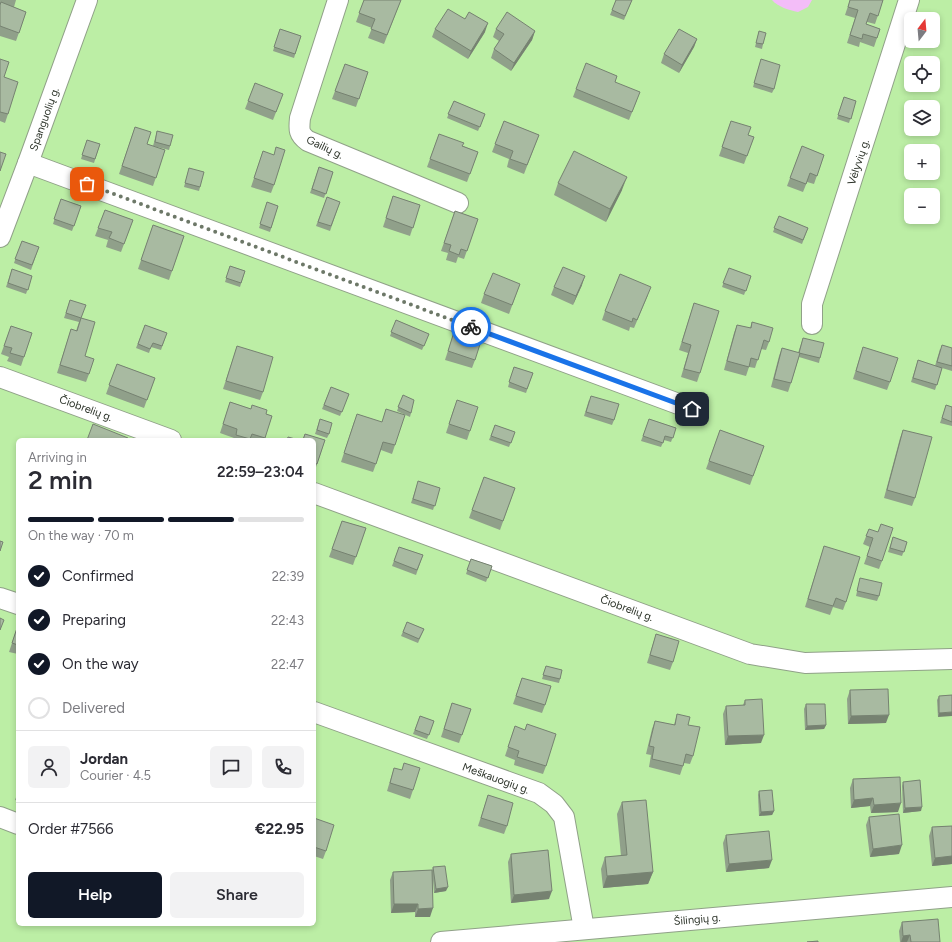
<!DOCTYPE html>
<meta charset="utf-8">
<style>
:root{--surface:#fff;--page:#f2f2f3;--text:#2b2b33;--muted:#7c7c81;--line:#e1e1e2;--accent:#111827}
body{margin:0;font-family:Figtree,sans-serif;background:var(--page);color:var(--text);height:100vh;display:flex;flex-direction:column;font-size:15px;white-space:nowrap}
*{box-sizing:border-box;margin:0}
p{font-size:13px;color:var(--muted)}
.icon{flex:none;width:22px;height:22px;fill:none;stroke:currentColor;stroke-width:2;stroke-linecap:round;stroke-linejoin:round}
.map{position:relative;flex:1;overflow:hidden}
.details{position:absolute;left:16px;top:438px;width:300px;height:488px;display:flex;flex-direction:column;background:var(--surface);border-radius:6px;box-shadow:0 2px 6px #0003}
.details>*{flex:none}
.needle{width:26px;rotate:16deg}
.fabs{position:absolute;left:904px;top:12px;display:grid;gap:8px}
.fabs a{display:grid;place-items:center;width:36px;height:36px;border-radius:6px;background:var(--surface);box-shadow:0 2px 6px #0003;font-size:20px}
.pin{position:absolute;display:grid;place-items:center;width:34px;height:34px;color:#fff;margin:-17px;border-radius:8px;box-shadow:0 2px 6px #0006}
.courier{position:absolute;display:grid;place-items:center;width:40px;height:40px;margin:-20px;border:3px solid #1a73e8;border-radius:50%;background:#fff;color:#222;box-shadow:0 1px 5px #0007}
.overview em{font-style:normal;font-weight:600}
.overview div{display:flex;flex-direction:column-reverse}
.overview{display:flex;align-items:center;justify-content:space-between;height:68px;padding:0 12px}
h1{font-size:26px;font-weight:600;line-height:30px}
.bar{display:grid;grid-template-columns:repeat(4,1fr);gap:6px 4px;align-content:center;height:48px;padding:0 12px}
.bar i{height:5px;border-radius:3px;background:var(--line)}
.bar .on{background:var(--accent)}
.bar p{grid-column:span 4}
.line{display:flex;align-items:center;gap:10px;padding:0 12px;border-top:1px solid var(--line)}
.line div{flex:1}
.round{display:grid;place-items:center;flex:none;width:42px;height:42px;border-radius:6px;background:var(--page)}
ol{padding:0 12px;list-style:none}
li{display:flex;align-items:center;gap:12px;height:44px}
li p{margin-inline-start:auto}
li .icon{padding:4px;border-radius:50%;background:var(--accent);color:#fff;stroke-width:4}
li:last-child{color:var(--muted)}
li i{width:22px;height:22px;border:2px solid var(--line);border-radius:50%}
.button{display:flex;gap:8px;margin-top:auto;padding:8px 12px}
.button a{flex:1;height:46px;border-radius:6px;background:var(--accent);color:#fff;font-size:16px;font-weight:600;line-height:46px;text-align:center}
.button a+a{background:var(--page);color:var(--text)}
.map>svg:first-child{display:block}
.green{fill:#bceea5;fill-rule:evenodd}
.water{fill:#f3bdf8}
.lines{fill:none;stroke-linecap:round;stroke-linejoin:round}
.minor-casing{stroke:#90a188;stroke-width:22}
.minor{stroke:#fff;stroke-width:20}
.wall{fill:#90a08a}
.shaded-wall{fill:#768271}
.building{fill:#a8baa1;stroke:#768271}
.done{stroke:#6d7868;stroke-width:4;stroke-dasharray:0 7.2}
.route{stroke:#1a73e8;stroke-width:5}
.labels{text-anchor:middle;stroke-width:3;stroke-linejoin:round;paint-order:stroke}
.street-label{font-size:11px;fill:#2d342a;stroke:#fff}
</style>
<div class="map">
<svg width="952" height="942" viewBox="0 0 952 942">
<rect width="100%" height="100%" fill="#e3f5da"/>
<!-- green -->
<path class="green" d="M 0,0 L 952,0 L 952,942 L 0,942 ZM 911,19 L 933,19 L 933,41 L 911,41 ZM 911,63 L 933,63 L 933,85 L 911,85 ZM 911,107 L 933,107 L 933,129 L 911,129 ZM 911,151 L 933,151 L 933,173 L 911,173 ZM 911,195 L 933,195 L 933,217 L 911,217 ZM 18,440 L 314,440 L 314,924 L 18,924 Z"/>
<!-- water -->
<path class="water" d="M 772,0 L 812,0 L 808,7 L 798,12 C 789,10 778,7 772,0 Z"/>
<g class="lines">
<!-- minor casing -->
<g class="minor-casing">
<g id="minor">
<path d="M 338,0 L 300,118 C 299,129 298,134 308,141 L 458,203"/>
<polyline points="28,163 692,409"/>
<polyline points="0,237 28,163 87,0"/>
<polyline points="812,324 812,304 909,0"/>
<polyline points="0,377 171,440"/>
<polyline points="314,493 750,654 805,663 952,659"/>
<polyline points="0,598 18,604"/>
<polyline points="314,712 539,793 554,804 564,817 584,929"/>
<polyline points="0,817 18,824"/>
<polyline points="441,942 952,897"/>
</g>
</g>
<!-- minor -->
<use href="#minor" class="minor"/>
</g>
<!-- wall -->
<g class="wall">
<polygon points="0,0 16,0 14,7 26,12 16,41 0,36"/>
<polygon points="364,0 401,0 384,44 368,38 372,28 356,22"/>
<polygon points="616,0 632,0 624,20 610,15"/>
<polygon points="850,0 883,0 875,24 867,22 866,24 880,29 874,47 860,42 859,47 847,43 855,18 845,15"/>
<polygon points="280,29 301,36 294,58 273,51"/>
<polygon points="435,29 485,32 468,59 432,37"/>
<polygon points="496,29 535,31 532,40 511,71 491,58 494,49 499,41 493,37"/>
<polygon points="759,31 763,44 762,49 755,47"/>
<polygon points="697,39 694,47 679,73 661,63 664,54"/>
<polygon points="0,59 4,77 8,114 5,123 0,121"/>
<polygon points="761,59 774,89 772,93 753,87"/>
<polygon points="345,64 368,72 356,107 332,99"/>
<polygon points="617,76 615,82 637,100 629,120 573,97 576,89"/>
<polygon points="255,83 280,102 273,120 245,109"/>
<polygon points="844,97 856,101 849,123 837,119"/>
<polygon points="454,101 485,114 478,131 447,118"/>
<polygon points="504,121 539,135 524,174 507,167 509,159 492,152"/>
<polygon points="731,121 748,135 754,137 744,164 719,156"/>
<polygon points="135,127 147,144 165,150 153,186 119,174"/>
<polygon points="157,131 170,146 169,150 153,146"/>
<polygon points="439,134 463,146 478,152 467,182 427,167"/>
<polygon points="87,140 100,144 94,163 81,159"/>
<polygon points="802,146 824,155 814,184 807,182 803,192 787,186"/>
<polygon points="263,151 274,185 271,193 251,187"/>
<polygon points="319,167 333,172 324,198 310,193"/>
<polygon points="189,168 200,187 199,191 184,187"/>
<polygon points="558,183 622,190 606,222 554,195"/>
<polygon points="393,196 420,205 410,236 383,227"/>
<polygon points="327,197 340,202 330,231 316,226"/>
<polygon points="61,199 81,206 72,231 53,224"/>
<polygon points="267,202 278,206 270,232 259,228"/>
<polygon points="105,210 133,220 121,252 106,247 108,240 95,236"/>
<polygon points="455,211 478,219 464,259 458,257 456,263 446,260 448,253 441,251"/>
<polygon points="779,216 808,228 802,244 773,232"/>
<polygon points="153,225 184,236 169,280 138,269"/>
<polygon points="22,241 39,247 31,270 14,263"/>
<polygon points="230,266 245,271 240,287 225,282"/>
<polygon points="729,268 751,276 744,295 722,287"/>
<polygon points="12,269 32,276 26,294 6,287"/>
<polygon points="520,284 509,314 481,303 484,294"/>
<polygon points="582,285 573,305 551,295 554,287"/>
<polygon points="648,295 634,328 630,327 629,331 602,320 605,311"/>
<polygon points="70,300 81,318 85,356 89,374 86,382 57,373 71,329 76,331 79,322 64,318"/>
<polygon points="694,303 700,373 697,382 681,377 688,353 679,350"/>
<polygon points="396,320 429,334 422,350 390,336"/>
<polygon points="752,322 769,342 766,350 761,349 755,368 749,367 746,376 724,370 734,333 737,325 750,328"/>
<polygon points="145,325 167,333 161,350 151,347 149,353 136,348"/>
<polygon points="11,326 32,333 21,366 7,361 9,357 1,354"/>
<polygon points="454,332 475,360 472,368 445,360"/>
<polygon points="803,338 820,358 819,363 799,357 791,383 788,392 771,387 779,356 782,348 798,353"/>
<polygon points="237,346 263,392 260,400 223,389"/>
<polygon points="863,347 890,382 887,390 853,379"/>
<polygon points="952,348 952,371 942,368 935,390 911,382 918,360 935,366 940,349"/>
<polygon points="117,364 155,378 144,408 106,394"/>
<polygon points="514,367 533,373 526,393 508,387"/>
<polygon points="331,387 349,394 340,416 322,409"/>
<polygon points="403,395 411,413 410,417 397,411"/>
<polygon points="589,400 614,420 612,425 584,416"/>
<polygon points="230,402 272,416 264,440 234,440 234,438 220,433"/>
<polygon points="946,405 952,407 952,426 940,423"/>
<polygon points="454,408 470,431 467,440 446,433"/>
<polygon points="386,409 395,445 392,454 381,450 373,472 341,462 354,422 382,422"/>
<polygon points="320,419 329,434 327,438 315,434"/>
<polygon points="649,419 676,428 671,442 664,440 661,447 641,441"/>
<polygon points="495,425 515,432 509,447 489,440"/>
<polygon points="720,430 764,446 750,485 706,469"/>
<polygon points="903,430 915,498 912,506 884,498 900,438"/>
<polygon points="305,434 325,440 314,473 314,440 302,440"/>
<polygon points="484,477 515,488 500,530 469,518"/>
<polygon points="417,485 440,488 433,510 411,503"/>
<polygon points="342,521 366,528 353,565 329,557"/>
<polygon points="869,529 882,561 879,569 864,564 870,547 863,544"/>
<polygon points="893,537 907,542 902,556 888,552"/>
<polygon points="824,546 846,602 843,610 833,607 830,615 805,607"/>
<polygon points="399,547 423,555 416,575 392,566"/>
<polygon points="471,559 492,566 486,582 466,574"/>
<polygon points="860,578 879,596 877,601 856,596"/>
<polygon points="407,622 424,629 418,643 401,636"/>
<polygon points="18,625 18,654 9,652"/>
<polygon points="656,634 673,662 670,670 647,663"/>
<polygon points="546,666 560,679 559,683 542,679"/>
<polygon points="522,678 545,705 542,713 513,704"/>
<polygon points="850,690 886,723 848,724 847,699"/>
<polygon points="952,695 938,717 937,700 939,696"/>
<polygon points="745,700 761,743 725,745 723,714 726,706 743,705"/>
<polygon points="452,703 471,709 459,743 441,737"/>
<polygon points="806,704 826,725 824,729 805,730 804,709"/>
<polygon points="677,714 688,725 693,756 690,764 684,763 680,775 649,767 651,755 646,754 652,729 655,721 674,725"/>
<polygon points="420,716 434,721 427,739 413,734"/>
<polygon points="515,726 546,766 543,774 514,765 515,760 505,756"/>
<polygon points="394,768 413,790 410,799 387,791"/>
<polygon points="853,779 898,812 871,813 870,806 851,808 850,788"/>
<polygon points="903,782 921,811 903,813 902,786"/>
<polygon points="759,791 774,811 772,815 759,816 758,795"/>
<polygon points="18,792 18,801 15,800"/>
<polygon points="488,795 507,826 504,834 478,826"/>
<polygon points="622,802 653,872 648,884 603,888 601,869 605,857 621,856 617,814"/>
<polygon points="869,817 899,854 870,857 866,825"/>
<polygon points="314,818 326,851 323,859 314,856"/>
<polygon points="952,826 952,864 932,866 929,836 932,827"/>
<polygon points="726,835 769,868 726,872 723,843"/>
<polygon points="511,854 549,899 511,903 508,862"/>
<polygon points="433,867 446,891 434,893 433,880 430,917 415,917 415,912 391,913 390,880 393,872 432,870"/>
<polygon points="902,922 940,942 900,942 899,931"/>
</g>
<!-- shaded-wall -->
<g class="shaded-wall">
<polygon points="488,23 485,32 468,59 471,51"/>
<polygon points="535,31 532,40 511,71 514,63"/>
<polygon points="697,39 694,47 679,73 682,65"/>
<polygon points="627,177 622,190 606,222 610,209"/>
<polygon points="585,276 582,285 573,305 576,296"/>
<polygon points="952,712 952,716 938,717 939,713"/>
<polygon points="889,715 886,723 848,724 851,716"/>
<polygon points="826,725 824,729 805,730 807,726"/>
<polygon points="764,735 761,743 725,745 728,736"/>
<polygon points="873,798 870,806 851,808 854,800"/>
<polygon points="901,803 898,812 871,813 874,805"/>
<polygon points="922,807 921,811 903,813 905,808"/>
<polygon points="774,811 772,815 759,816 761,812"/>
<polygon points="902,845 899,854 870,857 873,849"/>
<polygon points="952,856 952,864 932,866 935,858"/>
<polygon points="772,860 769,868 726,872 729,864"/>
<polygon points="653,872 648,884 603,888 607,876"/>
<polygon points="448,887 446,891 434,893 436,889"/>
<polygon points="552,891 549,899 511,903 514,895"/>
<polygon points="394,904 418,904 415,912 391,913"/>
<polygon points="433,908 430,917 415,917 418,909"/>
<polygon points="910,935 907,942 901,942 903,936"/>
</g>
<!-- building -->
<g class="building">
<polygon points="364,0 401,0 387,35 371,29 375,19 359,13"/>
<polygon points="616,0 632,0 625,16 612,10"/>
<polygon points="850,0 883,0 878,16 870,13 866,24 880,29 877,38 863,34 862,39 850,35 858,10 848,7"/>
<polygon points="1,2 26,12 19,33 0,26 0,5"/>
<polygon points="448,9 465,19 469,12 488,23 471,51 435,29"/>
<polygon points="507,12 535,31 514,63 494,49 504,34 496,29"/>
<polygon points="280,29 301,36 295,54 274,47"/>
<polygon points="679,29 697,39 682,65 664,54"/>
<polygon points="759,31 766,33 763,44 756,43"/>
<polygon points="0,59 9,62 4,77 18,82 8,114 0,112"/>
<polygon points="761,59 780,65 774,89 754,83"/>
<polygon points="586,63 617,76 615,82 640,92 632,112 576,89"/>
<polygon points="345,64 368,72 359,99 335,91"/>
<polygon points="255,83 283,94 276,112 248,101"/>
<polygon points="844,97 856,101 851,119 838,115"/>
<polygon points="454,101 485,114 480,127 448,114"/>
<polygon points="504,121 539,135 527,165 510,159 513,151 495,144"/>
<polygon points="731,121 751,127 748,135 754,137 747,156 722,147"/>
<polygon points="135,127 151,132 147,144 165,150 156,178 122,166"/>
<polygon points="157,131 173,135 170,146 155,142"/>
<polygon points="439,134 464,143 462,146 478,152 470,174 430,159"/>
<polygon points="87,140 100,144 95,159 82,155"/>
<polygon points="802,146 824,155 817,176 810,173 806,184 790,178"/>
<polygon points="276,147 285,150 274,185 254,178 263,151 274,155"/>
<polygon points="574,151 627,177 610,209 558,183"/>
<polygon points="0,152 6,154 0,171"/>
<polygon points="319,167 333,172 326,194 312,189"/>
<polygon points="189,168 204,172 200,187 185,183"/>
<polygon points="393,196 420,205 413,228 386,218"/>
<polygon points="327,197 340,202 331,226 318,222"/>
<polygon points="61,199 81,206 74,226 54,219"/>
<polygon points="267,202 278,206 271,228 260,224"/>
<polygon points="105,210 133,220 124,244 109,238 112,232 98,228"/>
<polygon points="455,211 478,219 467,251 461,249 459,255 449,251 451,245 444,243"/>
<polygon points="779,216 808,228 803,240 774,228"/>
<polygon points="153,225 184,236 172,271 141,260"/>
<polygon points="22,241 39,247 32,265 15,259"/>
<polygon points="230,266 245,271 241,283 226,278"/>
<polygon points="563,267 585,276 576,296 554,287"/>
<polygon points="729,268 751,276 746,291 723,283"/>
<polygon points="12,269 32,276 28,290 8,283"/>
<polygon points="493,273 520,284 512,305 484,294"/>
<polygon points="620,274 651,287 637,320 633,318 632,322 605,311"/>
<polygon points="70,300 86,305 81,318 66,313"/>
<polygon points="694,303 719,311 700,373 684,369 691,345 682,342"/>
<polygon points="81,318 95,322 85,356 94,359 89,374 60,365 71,329 77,331"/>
<polygon points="396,320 429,334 424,346 391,332"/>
<polygon points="752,322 773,328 769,342 764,340 758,360 751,358 749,367 727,361 737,325 751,328"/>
<polygon points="145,325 167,333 162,346 153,343 150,349 138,344"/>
<polygon points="11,326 32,333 24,357 10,353 12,348 4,346"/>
<polygon points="454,332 481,341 475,360 448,351"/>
<polygon points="803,338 824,343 820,358 799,353"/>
<polygon points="942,345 952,348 952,366 937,362"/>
<polygon points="237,346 273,357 263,392 226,381"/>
<polygon points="863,347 898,358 890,382 856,371"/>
<polygon points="782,348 800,353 791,383 774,379"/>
<polygon points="918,360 942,368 937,385 913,378"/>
<polygon points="117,364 155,378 147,400 109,385"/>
<polygon points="514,367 533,373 527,389 509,382"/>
<polygon points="331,387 349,394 342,412 324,405"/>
<polygon points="403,395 414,400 411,413 398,407"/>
<polygon points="591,396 619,404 614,420 586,412"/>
<polygon points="457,400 478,407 470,431 449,424"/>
<polygon points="230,402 251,409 252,405 267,410 266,414 272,416 265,438 252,434 250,439 236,435 237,429 223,424"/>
<polygon points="946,405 952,407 952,422 942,418"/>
<polygon points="386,409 405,415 395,445 383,442 376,464 344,453 357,414 382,422"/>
<polygon points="320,419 332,423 329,434 317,430"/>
<polygon points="649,419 676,428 673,438 665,436 663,443 643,436"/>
<polygon points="93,424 128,438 127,440 87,440"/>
<polygon points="495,425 515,432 511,443 491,436"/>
<polygon points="720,430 764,446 753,476 709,461"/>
<polygon points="903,430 932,437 915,498 887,490"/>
<polygon points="305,434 325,440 317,464 314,463 314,440 303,440"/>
<polygon points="288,437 299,440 287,440"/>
<polygon points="484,477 515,488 503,521 472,510"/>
<polygon points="418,481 440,488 435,506 413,499"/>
<polygon points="342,521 366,528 356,557 332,549"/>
<polygon points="881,524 893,528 882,561 867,556 873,538 866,536 869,529 878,532"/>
<polygon points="893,537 907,542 904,552 890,548"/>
<polygon points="0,541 3,542 0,551"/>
<polygon points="824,546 860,557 846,602 836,598 833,606 808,599"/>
<polygon points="399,547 423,555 417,570 394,561"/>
<polygon points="471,559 492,566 488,578 467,570"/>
<polygon points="860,578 882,583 879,596 857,591"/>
<polygon points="0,618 4,620 0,630"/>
<polygon points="407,622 424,629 419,639 403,632"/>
<polygon points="18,625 18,645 12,643"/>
<polygon points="656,634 679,641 673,662 650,655"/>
<polygon points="546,666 562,670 560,679 543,675"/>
<polygon points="522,678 551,686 545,705 516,696"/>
<polygon points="888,689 889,715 851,716 850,690"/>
<polygon points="952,695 952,712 939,713 939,696"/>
<polygon points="762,699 764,735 728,736 726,706 745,705 745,700"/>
<polygon points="452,703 471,709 462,735 444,729"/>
<polygon points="806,704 825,704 826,725 807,726"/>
<polygon points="677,714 690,717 688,725 700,727 693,756 686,754 683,766 652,759 654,747 649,746 655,721 675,725"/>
<polygon points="420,716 434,721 429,735 415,730"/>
<polygon points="527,724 556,734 546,766 517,757 519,751 508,747 515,726 525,730"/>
<polygon points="404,763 420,768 413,790 390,783 394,768 402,770"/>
<polygon points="900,777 901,803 874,805 873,798 854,800 853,779"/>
<polygon points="920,780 922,807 905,808 903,782"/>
<polygon points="772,790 774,811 761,812 759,791"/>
<polygon points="488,795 513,803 507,826 481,818"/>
<polygon points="646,800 653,872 607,876 605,857 627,855 622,802"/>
<polygon points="899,814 902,845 873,849 869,817"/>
<polygon points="314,818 334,825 326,851 314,847"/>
<polygon points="952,826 952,856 935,858 932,827"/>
<polygon points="769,831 772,860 729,864 726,835"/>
<polygon points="548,850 552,891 514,895 511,854"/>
<polygon points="445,866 448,887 436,889 433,867"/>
<polygon points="432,870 433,908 418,909 418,904 394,904 393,872"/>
<polygon points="938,919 940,942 911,942 910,935 903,936 902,922"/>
<polygon points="818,941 818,942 807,942"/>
</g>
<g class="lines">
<!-- done -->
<polyline class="done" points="87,184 471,327"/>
<!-- route -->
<polyline class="route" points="471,327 692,409"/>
</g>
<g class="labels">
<!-- street labels -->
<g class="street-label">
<text transform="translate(44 119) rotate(-70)" y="4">Spanguolių g.</text>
<text transform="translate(325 147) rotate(25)" y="4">Gailių g.</text>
<text transform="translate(858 162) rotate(-72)" y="4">Vėlyvių g.</text>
<text transform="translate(86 408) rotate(20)" y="4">Čiobrelių g.</text>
<text transform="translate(627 608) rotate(20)" y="4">Čiobrelių g.</text>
<text transform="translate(496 778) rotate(20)" y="4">Meškauogių g.</text>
<text transform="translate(697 919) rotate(-5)" y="4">Šilingių g.</text>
</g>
</g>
</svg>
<div class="fabs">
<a><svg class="needle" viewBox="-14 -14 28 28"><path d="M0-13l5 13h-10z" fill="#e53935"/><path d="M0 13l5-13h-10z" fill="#7c7c81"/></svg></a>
<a><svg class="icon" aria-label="locate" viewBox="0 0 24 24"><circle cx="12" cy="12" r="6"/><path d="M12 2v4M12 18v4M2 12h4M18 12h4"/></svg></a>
<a><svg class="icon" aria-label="layers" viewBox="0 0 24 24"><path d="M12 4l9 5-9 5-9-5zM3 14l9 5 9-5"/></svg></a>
<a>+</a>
<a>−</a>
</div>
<div class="pin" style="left:87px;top:184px;background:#ea580c"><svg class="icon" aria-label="bag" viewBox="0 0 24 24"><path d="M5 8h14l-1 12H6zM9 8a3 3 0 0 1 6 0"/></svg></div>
<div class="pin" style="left:692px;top:409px;background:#1f2937"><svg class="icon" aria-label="home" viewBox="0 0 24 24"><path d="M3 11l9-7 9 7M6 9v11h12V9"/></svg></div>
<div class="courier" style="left:471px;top:327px"><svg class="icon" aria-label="bike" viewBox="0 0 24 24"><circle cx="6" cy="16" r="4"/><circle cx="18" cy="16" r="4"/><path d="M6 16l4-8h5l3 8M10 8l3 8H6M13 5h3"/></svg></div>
<section class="details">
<div class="overview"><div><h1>2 min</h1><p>Arriving in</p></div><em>22:59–23:04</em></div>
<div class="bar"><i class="on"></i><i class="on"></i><i class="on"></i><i></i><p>On the way · 70 m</p></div>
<ol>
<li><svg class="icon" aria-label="check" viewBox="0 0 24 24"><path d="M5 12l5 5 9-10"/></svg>Confirmed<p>22:39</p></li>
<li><svg class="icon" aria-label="check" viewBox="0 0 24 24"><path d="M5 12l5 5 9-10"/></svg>Preparing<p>22:43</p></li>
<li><svg class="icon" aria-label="check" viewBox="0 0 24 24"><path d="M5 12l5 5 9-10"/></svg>On the way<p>22:47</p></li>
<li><i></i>Delivered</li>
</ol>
<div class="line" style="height:72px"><a class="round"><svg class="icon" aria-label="person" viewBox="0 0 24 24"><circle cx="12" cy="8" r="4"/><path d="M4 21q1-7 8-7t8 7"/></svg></a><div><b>Jordan</b><p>Courier · 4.5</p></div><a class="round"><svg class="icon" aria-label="chat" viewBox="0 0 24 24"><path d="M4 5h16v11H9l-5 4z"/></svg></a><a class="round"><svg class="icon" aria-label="phone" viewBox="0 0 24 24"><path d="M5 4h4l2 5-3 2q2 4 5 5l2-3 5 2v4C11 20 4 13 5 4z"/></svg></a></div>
<div class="line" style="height:52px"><div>Order #7566</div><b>€22.95</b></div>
<div class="button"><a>Help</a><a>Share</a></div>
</section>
</div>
